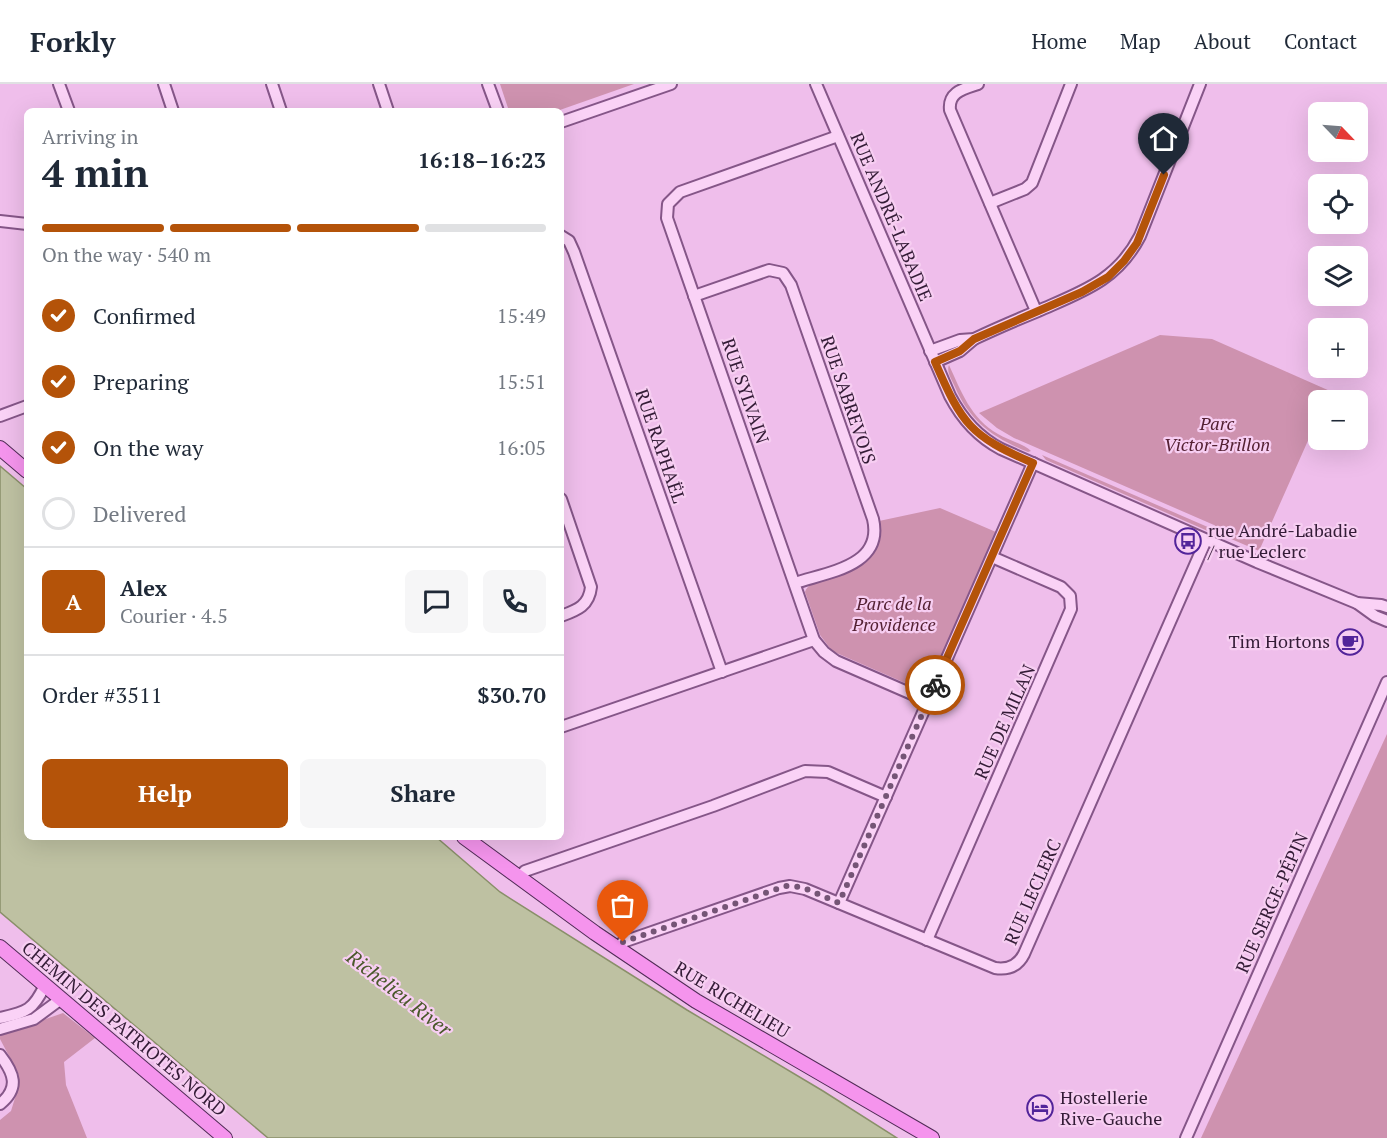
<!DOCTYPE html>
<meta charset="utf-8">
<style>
:root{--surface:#fff;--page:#f6f6f7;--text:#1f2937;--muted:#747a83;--line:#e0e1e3;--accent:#b45309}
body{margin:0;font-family:"PT Serif",serif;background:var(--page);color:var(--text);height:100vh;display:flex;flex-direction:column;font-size:22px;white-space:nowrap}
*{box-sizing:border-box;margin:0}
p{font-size:20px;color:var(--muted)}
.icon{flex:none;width:33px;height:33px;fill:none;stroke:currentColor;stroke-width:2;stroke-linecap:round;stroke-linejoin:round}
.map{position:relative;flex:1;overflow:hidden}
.details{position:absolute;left:24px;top:24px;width:540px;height:732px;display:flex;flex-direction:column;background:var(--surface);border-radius:9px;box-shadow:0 6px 24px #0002}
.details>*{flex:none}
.needle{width:39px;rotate:115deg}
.controls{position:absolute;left:1308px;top:18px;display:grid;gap:12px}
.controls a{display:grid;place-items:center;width:60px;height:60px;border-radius:9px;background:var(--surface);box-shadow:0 6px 24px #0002;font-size:30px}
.pin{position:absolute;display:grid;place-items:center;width:51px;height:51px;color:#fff;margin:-62px -26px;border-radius:50% 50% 50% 0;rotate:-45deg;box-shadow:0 0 6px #0007}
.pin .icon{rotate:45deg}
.courier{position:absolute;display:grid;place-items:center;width:60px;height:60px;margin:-30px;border:4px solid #b45309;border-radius:50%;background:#fff;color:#222;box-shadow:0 2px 8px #0007}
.headline em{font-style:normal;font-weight:800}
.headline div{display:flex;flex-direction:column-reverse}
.headline{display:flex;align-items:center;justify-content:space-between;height:102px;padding:0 18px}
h1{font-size:39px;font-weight:800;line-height:45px}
.bar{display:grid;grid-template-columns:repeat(4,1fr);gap:9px 6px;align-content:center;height:72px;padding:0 18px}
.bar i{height:8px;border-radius:4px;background:var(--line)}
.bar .active{background:var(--accent)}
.bar p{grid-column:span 4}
.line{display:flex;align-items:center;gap:15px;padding:0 18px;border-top:2px solid var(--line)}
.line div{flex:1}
.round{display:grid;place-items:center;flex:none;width:63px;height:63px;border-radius:9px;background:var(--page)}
ol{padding:0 18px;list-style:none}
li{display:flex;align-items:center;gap:18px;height:66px}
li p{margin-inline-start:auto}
li .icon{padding:6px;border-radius:50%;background:var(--accent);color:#fff;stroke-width:4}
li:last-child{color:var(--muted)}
li i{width:33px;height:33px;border:3px solid var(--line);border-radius:50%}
.cta{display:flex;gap:12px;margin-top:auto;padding:12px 18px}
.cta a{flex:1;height:69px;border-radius:9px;background:var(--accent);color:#fff;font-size:24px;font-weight:800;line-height:69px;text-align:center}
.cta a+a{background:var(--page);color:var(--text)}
header{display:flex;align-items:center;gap:36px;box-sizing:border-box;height:84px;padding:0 30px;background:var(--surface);border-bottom:2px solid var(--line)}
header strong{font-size:28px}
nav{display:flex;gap:33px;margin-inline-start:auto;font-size:21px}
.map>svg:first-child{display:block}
.green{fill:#ce92af}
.water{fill:#bec1a2;stroke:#898f69;stroke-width:1.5}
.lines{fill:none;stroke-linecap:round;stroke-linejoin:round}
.minor-casing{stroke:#855688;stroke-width:14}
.major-casing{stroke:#502b56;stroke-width:16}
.minor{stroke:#fad2f6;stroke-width:10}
.major{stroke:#f594ed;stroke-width:14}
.done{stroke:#755576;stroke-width:6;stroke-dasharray:0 10.8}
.route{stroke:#b45309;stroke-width:8}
.labels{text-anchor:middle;stroke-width:4.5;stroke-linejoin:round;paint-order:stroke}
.street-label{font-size:18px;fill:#341c37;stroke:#f7cef2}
.park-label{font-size:18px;font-style:italic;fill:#542133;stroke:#f7cef2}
.poi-label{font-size:18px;fill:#341c37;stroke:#f7cef2;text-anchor:start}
.water-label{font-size:20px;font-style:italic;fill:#49582a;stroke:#f7cef2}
</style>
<header>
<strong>Forkly</strong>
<nav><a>Home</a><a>Map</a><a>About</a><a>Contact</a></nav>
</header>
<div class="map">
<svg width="1387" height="1054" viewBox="0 0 1387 1054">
<rect width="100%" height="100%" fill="#efbeeb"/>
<!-- green -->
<g class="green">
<polygon points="500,0 634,0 557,27 509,27"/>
<polygon points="1160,251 1212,255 1330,307 1326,316 1318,316 1318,334 1259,467 1222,451 1223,448 1214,441 1014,354 997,344 979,329"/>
<path d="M 949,281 C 961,307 971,335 998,350 C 1008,356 1024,360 1031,367 L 1028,368 C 994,354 970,338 955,303 C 952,296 946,288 949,281 Z"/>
<polygon points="1042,371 1210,444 1211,447 1210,448 1046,376"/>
<path d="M 940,424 L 996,448 L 928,602 L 921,606 L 832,567 L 820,551 L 805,508 C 816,481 883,505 879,437 Z"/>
<polygon points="1387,650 1387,1054 1201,1054"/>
<polygon points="63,929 95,954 64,978 66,1001 87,1054 0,1054 0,1036 11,1027 19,1001 18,989 0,955 0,951"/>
</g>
<!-- water -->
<polygon class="water" points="0,382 27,405 27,753 436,753 500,808 687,926 823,1007 897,1054 268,1054 0,828"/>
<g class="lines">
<!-- minor casing -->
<g class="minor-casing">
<g id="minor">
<polyline points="59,0 69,27"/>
<polyline points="164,0 173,27"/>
<polyline points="272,0 281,27"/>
<polyline points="379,0 388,27"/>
<polyline points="488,0 498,27"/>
<path d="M 816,0 L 950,312 C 962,335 978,353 1001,365 L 1257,478 L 1357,519 L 1375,532 L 1387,537"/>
<path d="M 978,0 C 963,5 948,8 950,26 L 1036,227"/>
<polyline points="561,38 671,0"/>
<polyline points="838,52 680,108 668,120 667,134 814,556 824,568 836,577 928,617"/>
<polyline points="990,119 1025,105 1032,99 1071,0"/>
<polyline points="0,137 27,140"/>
<polyline points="561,152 569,157 574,168 722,588"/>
<path d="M 694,212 L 769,186 L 783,189 L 791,201 L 873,435 C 884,482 828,488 795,499"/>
<path d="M 930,267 L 960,256 L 974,255 C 995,245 1016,236 1038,227 C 1081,208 1117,197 1140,152 L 1200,0"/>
<polyline points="935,278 960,267 974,255"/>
<polyline points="0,332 27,322"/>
<path d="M 561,415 L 591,503 C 589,522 577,526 561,532"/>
<polyline points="1357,519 1381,521 1387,523"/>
<polyline points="561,643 814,556"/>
<polyline points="519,793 525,787 713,722 805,687 828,688 886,713"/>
<polyline points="839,819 1033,379"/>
<polyline points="927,856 1071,525 1070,512 1061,503 992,473"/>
<path d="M 618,864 L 623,858 L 779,804 L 790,802 L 805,805 L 995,884 C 1008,886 1018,882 1024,870 L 1206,456"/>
<path d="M 0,934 C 26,928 33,927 45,901"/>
<polyline points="0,945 34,935 61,915"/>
<path d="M 0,971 C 14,989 20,1004 0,1020"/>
<polyline points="1186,1054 1387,598"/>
</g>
</g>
<!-- major casing -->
<g class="major-casing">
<g id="major">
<polyline points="0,364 27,387"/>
<polyline points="464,753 595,849 696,917 932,1054"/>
<polyline points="0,863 225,1054"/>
</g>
</g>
<!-- minor -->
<use href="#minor" class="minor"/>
<!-- major -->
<use href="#major" class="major"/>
</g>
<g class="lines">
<!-- done -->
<polyline class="done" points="623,858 786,802 802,803 839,819 935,601"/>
<!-- route -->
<path class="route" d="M 935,601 L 1033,379 C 970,352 962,340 935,278 L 960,267 L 974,255 L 1082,208 L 1108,193 L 1124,177 L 1137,159 L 1164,91"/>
</g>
<!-- icons -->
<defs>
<g id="bus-ring" transform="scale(1.35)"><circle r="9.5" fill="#f7cef2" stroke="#52249a" stroke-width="1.5"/><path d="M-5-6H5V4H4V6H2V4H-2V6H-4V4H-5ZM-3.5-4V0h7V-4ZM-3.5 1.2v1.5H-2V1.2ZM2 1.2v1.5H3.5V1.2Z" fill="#52249a"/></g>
<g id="cafe-ring" transform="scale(1.35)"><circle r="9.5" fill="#f7cef2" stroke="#52249a" stroke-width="1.5"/><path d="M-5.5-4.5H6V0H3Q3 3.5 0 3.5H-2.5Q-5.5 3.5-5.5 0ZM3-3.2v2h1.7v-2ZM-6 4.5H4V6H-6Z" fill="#52249a"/></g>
<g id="hotel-ring" transform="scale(1.35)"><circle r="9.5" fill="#f7cef2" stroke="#52249a" stroke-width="1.5"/><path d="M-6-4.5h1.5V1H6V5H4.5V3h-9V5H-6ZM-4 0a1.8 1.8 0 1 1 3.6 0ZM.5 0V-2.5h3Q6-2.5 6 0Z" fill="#52249a"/></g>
</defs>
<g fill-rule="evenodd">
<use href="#bus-ring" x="1188" y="457"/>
<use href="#cafe-ring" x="1350" y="558"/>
<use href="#hotel-ring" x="1040" y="1024"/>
</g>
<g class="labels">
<!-- street labels -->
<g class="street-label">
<text transform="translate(891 133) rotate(67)" y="6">RUE ANDRÉ-LABADIE</text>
<text transform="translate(745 307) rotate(71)" y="6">RUE SYLVAIN</text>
<text transform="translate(848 316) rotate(71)" y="6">RUE SABREVOIS</text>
<text transform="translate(660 362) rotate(71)" y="6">RUE RAPHAËL</text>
<text transform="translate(1005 638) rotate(-66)" y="6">RUE DE MILAN</text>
<text transform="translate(1033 808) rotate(-66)" y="6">RUE LECLERC</text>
<text transform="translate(1272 819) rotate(-66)" y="6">RUE SERGE-PÉPIN</text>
<text transform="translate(732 916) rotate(31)" y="6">RUE RICHELIEU</text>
<text transform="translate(124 945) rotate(40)" y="6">CHEMIN DES PATRIOTES NORD</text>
</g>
<!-- park labels -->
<g class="park-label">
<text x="1217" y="346">Parc<tspan x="1217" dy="21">Victor-Brillon</tspan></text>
<text x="894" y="526">Parc de la<tspan x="894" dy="21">Providence</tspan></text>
</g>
<!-- poi labels -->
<g class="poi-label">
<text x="1208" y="453">rue André-Labadie<tspan x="1208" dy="21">/ rue Leclerc</tspan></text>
<text x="1330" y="564" text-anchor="end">Tim Hortons</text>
<text x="1060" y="1020">Hostellerie<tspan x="1060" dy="21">Rive-Gauche</tspan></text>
</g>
<!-- water labels -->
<g class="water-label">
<text transform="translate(399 909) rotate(38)" y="7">Richelieu River</text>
</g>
</g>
</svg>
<div class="controls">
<a><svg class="needle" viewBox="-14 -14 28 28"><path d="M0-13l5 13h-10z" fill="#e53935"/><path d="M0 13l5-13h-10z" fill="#747a83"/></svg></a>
<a><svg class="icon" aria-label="locate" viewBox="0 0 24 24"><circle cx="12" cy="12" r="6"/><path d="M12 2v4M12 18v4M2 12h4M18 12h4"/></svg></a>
<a><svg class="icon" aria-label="layers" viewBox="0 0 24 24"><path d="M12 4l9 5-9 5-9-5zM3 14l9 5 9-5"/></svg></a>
<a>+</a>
<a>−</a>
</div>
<div class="pin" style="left:623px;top:858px;background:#ea580c"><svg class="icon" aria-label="bag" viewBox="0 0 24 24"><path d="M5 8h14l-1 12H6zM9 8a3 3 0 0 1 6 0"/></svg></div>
<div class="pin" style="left:1164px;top:91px;background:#1f2937"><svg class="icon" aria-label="home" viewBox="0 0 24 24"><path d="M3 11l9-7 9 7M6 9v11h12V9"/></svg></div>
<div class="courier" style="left:935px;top:601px"><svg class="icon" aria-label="bike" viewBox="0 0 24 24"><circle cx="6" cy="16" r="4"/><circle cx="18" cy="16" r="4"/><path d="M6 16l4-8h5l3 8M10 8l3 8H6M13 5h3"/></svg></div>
<section class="details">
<div class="headline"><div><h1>4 min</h1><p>Arriving in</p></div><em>16:18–16:23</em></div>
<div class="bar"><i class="active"></i><i class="active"></i><i class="active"></i><i></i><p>On the way · 540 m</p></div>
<ol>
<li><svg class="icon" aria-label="check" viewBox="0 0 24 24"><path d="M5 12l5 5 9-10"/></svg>Confirmed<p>15:49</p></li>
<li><svg class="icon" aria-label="check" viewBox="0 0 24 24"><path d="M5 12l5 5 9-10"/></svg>Preparing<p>15:51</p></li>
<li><svg class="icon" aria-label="check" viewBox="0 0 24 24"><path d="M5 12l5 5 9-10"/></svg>On the way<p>16:05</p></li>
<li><i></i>Delivered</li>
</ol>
<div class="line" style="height:108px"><b class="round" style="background:var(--accent);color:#fff">A</b><div><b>Alex</b><p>Courier · 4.5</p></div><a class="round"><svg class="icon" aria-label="chat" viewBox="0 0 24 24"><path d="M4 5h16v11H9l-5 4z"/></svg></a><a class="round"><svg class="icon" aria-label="phone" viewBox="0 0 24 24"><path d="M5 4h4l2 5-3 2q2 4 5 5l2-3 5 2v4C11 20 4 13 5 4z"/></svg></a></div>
<div class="line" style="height:78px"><div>Order #3511</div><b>$30.70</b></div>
<div class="cta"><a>Help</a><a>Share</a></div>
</section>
</div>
